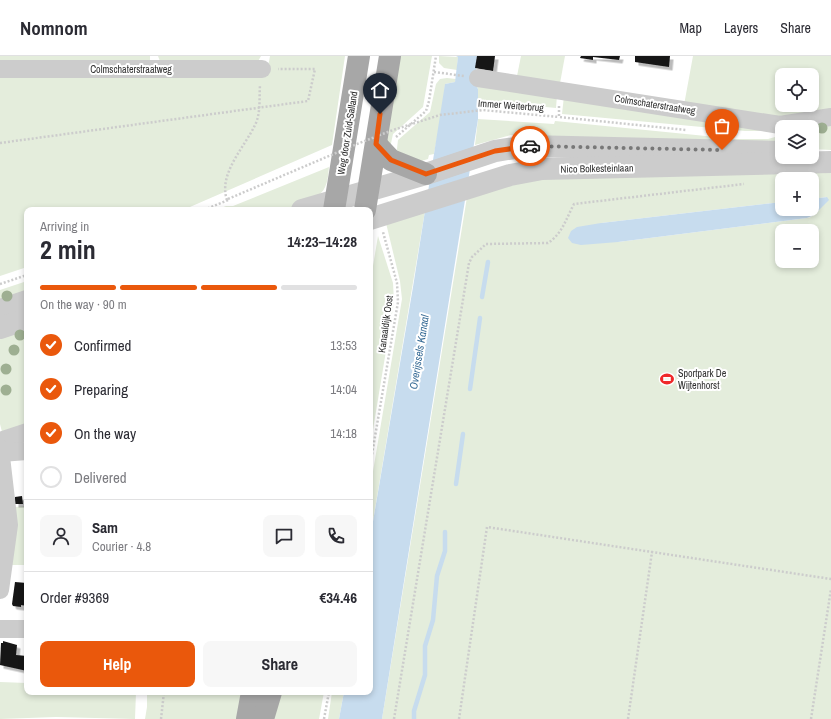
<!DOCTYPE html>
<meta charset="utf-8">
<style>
:root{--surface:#fff;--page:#f7f7f7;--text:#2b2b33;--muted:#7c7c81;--line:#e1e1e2;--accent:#ea580c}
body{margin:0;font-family:"Archivo Narrow",sans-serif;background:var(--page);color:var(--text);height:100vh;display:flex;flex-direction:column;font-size:15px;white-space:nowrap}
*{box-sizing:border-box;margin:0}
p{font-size:13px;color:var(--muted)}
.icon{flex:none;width:22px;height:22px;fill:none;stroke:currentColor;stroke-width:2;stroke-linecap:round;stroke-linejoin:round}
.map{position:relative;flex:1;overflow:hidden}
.drawer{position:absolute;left:24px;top:151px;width:349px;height:488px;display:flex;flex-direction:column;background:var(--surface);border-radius:8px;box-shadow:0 2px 6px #0003}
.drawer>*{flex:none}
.tools{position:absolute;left:775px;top:12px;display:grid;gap:8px}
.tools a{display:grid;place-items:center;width:44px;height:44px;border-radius:8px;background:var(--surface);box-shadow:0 2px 6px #0003;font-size:20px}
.pin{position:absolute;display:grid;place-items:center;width:34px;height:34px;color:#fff;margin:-41px -17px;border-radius:50% 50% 50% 0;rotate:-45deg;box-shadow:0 0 4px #0007}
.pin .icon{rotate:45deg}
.courier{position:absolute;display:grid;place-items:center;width:40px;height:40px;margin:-20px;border:3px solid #ea580c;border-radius:50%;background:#fff;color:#222;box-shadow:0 1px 5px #0007}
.overview em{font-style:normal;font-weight:700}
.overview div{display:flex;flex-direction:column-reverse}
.overview{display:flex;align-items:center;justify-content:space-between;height:68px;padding:0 16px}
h1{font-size:26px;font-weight:700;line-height:30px}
.bar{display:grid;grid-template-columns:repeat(4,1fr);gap:6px 4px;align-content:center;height:48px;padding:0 16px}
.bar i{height:5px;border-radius:3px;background:var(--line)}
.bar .active{background:var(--accent)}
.bar p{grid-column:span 4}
.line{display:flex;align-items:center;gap:10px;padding:0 16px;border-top:1px solid var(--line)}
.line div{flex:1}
.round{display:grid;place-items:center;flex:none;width:42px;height:42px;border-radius:8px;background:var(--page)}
ol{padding:0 16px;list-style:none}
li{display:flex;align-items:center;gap:12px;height:44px}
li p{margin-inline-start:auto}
li .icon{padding:4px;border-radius:50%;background:var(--accent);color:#fff;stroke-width:4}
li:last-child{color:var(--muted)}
li i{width:22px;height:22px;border:2px solid var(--line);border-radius:50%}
.cta{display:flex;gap:8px;margin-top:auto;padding:8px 16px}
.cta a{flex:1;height:46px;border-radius:8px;background:var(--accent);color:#fff;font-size:16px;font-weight:700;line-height:46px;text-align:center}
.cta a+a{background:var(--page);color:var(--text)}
header{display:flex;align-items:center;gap:24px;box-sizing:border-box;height:56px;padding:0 20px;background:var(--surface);border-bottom:1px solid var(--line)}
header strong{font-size:19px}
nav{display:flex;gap:22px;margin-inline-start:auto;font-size:14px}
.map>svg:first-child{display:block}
.green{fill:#e4eddc;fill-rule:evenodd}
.water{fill:#c7dcee}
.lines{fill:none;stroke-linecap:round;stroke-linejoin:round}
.stream{stroke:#c7dcee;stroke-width:4.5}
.building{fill:#161616;filter:url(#shadow)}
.path{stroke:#ccc;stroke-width:2.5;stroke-dasharray:2 2;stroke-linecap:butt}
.minor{stroke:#ccc;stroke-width:18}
.tertiary{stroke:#ccc;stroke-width:22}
.primary{stroke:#a7a7a7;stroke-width:22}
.path-bridge{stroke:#ccc;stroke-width:2.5;stroke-dasharray:2 2;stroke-linecap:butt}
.tree{fill:#9eaf92}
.done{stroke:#787878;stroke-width:4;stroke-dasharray:0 7.2}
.route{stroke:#ea580c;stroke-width:5}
.labels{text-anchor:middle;stroke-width:4;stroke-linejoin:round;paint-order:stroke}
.street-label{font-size:10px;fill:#2f2f2f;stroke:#fff}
.poi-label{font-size:10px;fill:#2f2f2f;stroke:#fff;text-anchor:start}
.water-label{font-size:11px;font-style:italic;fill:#386c96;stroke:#fff}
</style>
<header>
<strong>Nomnom</strong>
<nav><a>Map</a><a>Layers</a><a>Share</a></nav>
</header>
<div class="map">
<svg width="831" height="663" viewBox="0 0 831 663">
<defs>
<filter id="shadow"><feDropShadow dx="3.5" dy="3.5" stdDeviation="0" flood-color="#0004"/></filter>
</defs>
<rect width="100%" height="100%" fill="#fff"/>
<!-- green -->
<g class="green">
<polygon points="0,0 150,0 150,6 0,5"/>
<polygon points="158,0 261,0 256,9 161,8"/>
<polygon points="270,0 345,0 332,89 183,154 27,154 27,211 0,220 0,17 267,17"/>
<polygon points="400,0 432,0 423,51 393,78 390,92 386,87"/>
<polygon points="439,0 458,1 457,14 444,12 439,7"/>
<polygon points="521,0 565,0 560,27 517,20"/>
<path d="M 693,0 L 831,0 L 831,57 L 794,64 L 684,49 ZM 782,19 L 812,19 L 812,49 L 782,49 Z"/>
<polygon points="447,22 456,23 455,26 445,28 444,45 434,98 429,99 428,103 418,106 396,101 398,84 430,56 436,28 440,23"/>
<polygon points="475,28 557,39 556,52 477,44 478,33"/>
<polygon points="564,40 760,74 760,75 745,75 562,58"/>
<polygon points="478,63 554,68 555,65 736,83 768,83 782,79 782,92 599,85 528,78 511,79 475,89"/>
<polygon points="831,66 831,94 812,93 812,72"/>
<path d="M 329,111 C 328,119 328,130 321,137 C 298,162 248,154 216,154 L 226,150 L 233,150 Z"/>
<path d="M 831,112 L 831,663 L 382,663 L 467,141 L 528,121 ZM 782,123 L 812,123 L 812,143 L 827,141 L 811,161 L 807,162 L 618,186 L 601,167 L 782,146 ZM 782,175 L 812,175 L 812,205 L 782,205 Z"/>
<polygon points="425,155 370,483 370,433 402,243 400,225 386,167"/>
<polygon points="378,180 393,227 394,246 370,392 370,228"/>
<polygon points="27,225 27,241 0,250 0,234"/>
<polygon points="27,270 27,372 3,380 0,368 0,277"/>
<polygon points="27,450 27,509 12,509 15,451"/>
<polygon points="0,626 27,627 27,636 136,636 135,663 56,661 0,663"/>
<polygon points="147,636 248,636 244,663 145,663 147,651"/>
<polygon points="278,636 324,636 319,663 270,663"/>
<polygon points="332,636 344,636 339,663 328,663"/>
</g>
<!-- water -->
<g class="water">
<polygon points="456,0 477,0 475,28 478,33 478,63 382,663 339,663 344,636 370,636 370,483 413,231 445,28 455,26 458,1"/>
<polygon points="827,141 829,144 814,159 807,162 618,186 581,189 572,187 568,182 571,175 577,171 601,167 782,146 782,153 812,153 812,143"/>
</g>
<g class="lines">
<!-- stream -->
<g class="stream">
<polyline points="482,241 488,206"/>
<polyline points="470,333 480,262"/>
<polyline points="456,428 463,378"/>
<polyline points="414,663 414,655 425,619 425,590 433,564 437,520 445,495 445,476"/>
</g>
</g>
<!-- building -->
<g class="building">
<polygon points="477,0 495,0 493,15 475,12"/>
<polygon points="581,0 620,0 619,4 593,1 593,4 580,2"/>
<polygon points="635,0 670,0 669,11 635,6"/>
<polygon points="22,440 23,448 15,448 15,441"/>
<polygon points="15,526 27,527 27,550 21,549 21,551 13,550 12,548"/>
<polygon points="3,585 17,589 16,599 27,600 27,615 0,609 1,587 3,587"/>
</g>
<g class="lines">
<!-- path -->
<g class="path">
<polyline points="434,16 464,20"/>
<polyline points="559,50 559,61 686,74"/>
<polyline points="396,81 426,55 429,45 436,0"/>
<polyline points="0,87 308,45 315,13 278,13"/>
<path d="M 227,144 C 218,118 244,92 255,69 C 261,57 259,43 260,29"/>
<polyline points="204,154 228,144"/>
<polyline points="0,228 27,219"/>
<polyline points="370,410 398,246 397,227 383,176"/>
<polyline points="161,663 164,636"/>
<polyline points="324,663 329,636"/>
<path d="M 394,663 L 469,207 L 472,201 L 486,188 L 548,187 C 562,178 566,163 574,148 L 744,128"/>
<polyline points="459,663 487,471 652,496"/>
<polyline points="628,663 652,496 831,523"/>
<polyline points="811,663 831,533"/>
</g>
<!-- minor -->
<g class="minor">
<polyline points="0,13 262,13"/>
<polyline points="478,22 780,69 831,61"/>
<polyline points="0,385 27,376"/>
<polyline points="0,392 9,469 0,534"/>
<polyline points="1,397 27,395"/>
<polyline points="0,573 27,573"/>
</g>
<!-- tertiary -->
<g class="tertiary">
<polyline points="302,154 426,118 495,95 528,90 782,96"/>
<polyline points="370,163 510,119 542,113 831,106"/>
<polyline points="0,254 27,245"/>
<polyline points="0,272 27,263"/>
</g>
<!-- primary -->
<g class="primary">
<polyline points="376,88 391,104 426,118"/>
<polyline points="334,154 359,0"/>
<polyline points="365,154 390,0"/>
<polyline points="247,663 252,636"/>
<polyline points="263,663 271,636"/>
</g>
<!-- path-bridge -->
<polyline class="path-bridge" points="228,143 357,88 393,74 440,59 483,54 559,61"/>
</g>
<!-- trees -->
<g class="tree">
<circle cx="822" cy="72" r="5.5"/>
<circle cx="7" cy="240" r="5.5"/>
<circle cx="20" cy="279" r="5.5"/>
<circle cx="14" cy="294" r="5.5"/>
<circle cx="6" cy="313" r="5.5"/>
<circle cx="6" cy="334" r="5.5"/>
</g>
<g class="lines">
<!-- done -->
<polyline class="done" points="530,90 722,94"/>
<!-- route -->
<polyline class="route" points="380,58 376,88 391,104 426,118 495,95 530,90"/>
</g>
<!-- icons -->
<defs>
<g id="stadium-bare" transform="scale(1.08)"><path d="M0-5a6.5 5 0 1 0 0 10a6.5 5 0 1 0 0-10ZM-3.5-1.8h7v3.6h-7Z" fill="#ef282a" stroke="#fff" stroke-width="2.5" paint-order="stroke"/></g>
</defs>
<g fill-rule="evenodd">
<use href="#stadium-bare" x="667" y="323"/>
</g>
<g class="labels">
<!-- street labels -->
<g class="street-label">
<text x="131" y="17">Colmschaterstraatweg</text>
<text transform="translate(655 48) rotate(9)" y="4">Colmschaterstraatweg</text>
<text transform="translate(511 49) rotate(4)" y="4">Immer Weiterbrug</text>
<text transform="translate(347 77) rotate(-81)" y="4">Weg door Zuid-Salland</text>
<text transform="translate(597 112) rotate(-1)" y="4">Nico Bolkesteinlaan</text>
<text transform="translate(385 268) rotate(-82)" y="4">Kanaaldijk Oost</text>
</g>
<!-- poi labels -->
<g class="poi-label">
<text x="678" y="321">Sportpark De<tspan x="678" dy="12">Wijtenhorst</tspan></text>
</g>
<!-- water labels -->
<g class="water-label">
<text transform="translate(419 296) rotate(-81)" y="4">Overijssels Kanaal</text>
</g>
</g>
</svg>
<div class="tools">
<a><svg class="icon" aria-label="locate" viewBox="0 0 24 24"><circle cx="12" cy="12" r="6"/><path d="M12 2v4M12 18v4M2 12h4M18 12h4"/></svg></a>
<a><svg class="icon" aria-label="layers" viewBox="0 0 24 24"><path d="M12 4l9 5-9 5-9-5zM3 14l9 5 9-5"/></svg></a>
<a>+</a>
<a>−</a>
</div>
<div class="pin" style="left:722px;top:94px;background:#ea580c"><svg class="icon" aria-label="bag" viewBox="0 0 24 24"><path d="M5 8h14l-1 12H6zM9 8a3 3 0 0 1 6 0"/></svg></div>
<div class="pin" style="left:380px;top:58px;background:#1f2937"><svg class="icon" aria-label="home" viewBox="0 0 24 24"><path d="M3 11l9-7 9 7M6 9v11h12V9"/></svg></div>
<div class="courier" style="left:530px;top:90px"><svg class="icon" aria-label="car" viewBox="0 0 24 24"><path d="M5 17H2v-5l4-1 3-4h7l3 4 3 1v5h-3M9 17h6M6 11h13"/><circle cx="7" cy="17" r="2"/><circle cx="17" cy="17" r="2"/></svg></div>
<section class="drawer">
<div class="overview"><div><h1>2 min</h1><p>Arriving in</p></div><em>14:23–14:28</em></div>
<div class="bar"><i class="active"></i><i class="active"></i><i class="active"></i><i></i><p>On the way · 90 m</p></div>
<ol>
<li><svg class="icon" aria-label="check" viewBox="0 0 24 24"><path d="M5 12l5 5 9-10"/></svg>Confirmed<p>13:53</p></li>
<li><svg class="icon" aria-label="check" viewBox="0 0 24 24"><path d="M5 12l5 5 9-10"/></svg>Preparing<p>14:04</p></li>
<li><svg class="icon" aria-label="check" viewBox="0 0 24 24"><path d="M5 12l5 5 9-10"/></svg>On the way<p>14:18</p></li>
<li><i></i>Delivered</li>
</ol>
<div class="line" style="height:72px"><a class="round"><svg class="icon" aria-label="person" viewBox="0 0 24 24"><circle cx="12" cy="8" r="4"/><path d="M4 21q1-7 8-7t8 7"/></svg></a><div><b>Sam</b><p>Courier · 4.8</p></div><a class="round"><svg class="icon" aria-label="chat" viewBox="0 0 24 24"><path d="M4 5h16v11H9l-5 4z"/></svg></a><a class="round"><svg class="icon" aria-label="phone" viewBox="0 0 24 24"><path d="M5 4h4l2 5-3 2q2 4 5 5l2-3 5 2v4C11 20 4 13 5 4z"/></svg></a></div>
<div class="line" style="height:52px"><div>Order #9369</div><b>€34.46</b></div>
<div class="cta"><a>Help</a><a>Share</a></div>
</section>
</div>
